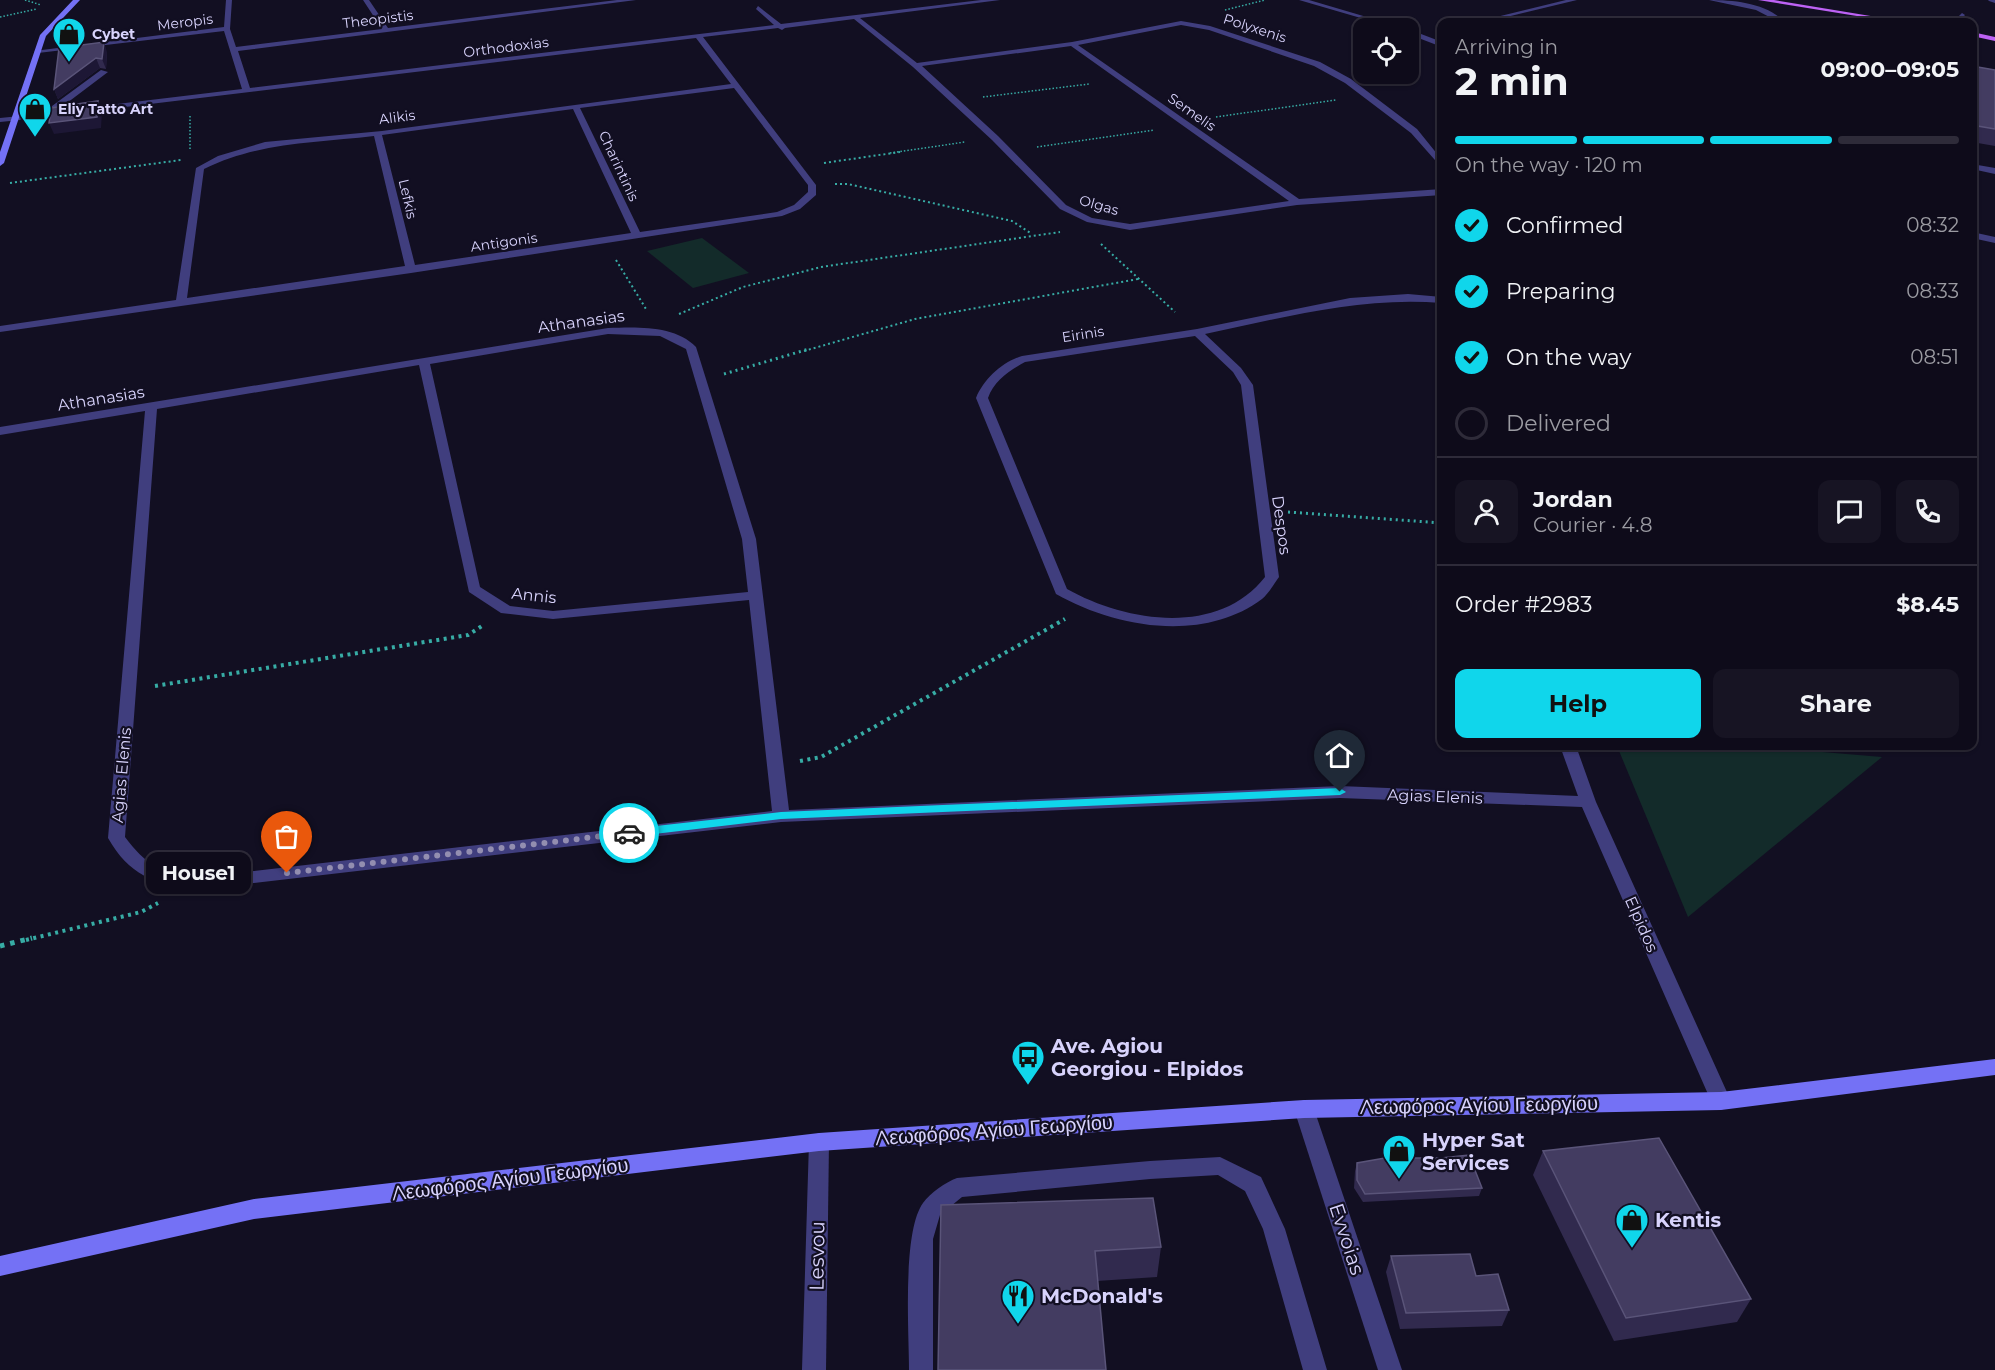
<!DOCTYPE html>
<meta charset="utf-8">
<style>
:root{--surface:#0e0b1a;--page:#171423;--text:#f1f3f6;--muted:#9b9ba2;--line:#2e2b39;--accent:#10d6eb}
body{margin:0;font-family:Montserrat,sans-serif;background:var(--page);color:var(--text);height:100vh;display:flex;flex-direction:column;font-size:22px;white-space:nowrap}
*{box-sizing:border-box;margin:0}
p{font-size:20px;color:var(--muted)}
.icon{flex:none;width:33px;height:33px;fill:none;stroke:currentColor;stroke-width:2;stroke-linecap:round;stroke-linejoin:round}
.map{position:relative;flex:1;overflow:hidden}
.details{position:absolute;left:1437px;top:18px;width:540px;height:732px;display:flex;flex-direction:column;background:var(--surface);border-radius:12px;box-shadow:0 2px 4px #0004,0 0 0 2px var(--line)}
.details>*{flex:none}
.buttons{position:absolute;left:1353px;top:18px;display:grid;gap:12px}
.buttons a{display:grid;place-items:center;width:66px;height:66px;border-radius:12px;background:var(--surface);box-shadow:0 2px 4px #0004,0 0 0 2px var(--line);font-size:30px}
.pin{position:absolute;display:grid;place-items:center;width:51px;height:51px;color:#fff;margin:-62px -26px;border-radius:50% 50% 50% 0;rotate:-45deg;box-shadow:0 0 6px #0007}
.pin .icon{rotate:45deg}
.courier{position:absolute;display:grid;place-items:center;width:60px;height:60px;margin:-30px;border:4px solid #10d6eb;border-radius:50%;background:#fff;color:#222;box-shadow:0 2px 8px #0007}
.bubble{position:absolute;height:42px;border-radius:12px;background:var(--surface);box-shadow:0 2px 4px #0004,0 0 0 2px var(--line);font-size:20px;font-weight:700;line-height:42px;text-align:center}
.head em{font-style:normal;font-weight:700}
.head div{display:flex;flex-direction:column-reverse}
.head{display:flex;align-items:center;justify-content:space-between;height:102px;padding:0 18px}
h1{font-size:39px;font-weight:700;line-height:45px}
.bar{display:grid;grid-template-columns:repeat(4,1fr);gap:9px 6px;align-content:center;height:72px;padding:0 18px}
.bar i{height:8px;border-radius:4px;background:var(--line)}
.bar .current{background:var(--accent)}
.bar p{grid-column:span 4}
.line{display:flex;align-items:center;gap:15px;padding:0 18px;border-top:2px solid var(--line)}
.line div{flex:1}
.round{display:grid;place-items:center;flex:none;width:63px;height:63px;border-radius:12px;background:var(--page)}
ol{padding:0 18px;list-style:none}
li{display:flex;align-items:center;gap:18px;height:66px}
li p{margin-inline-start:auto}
li .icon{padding:6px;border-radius:50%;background:var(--accent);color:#111;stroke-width:4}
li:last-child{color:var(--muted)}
li i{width:33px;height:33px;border:3px solid var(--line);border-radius:50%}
.primary-button{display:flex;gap:12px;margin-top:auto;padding:12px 18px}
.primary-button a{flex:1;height:69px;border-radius:12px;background:var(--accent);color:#111;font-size:24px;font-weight:700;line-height:69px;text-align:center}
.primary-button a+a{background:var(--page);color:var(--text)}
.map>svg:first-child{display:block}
.green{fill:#132b2a}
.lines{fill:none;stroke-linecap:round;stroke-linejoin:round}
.path-far4{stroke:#37aca5;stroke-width:1.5;stroke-dasharray:1.5 2;stroke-linecap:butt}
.path-far3{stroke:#37aca5;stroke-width:2;stroke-dasharray:2 3;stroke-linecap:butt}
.path-far2{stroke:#37aca5;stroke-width:3;stroke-dasharray:2 4;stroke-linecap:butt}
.path-far1{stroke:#37aca5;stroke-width:4;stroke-dasharray:3 4.5;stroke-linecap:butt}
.path{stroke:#37aca5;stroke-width:5;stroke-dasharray:4.5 6;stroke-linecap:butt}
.service{fill:#403e7e;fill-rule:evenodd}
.minor{fill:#403e7e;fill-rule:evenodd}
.secondary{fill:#7471f5;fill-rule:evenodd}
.primary{fill:#bd62f4;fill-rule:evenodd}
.wall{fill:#312a4e}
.shaded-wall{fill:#1d1735}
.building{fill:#433c61;stroke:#5a5479;stroke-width:1.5}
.route{fill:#10d6eb}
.done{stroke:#938eb0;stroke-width:6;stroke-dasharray:0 10.8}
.labels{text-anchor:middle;stroke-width:4.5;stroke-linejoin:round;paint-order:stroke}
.far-street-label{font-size:14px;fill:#d8d3fc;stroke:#120f22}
.far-poi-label{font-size:14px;font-weight:bold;fill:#d8d3fc;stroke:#120f22;text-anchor:start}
.street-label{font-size:16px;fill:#d8d3fc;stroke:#120f22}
.near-poi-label{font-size:20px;font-weight:bold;fill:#d8d3fc;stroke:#120f22;text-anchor:start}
.near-street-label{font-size:20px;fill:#d8d3fc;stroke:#120f22}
</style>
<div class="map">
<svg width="1995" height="1370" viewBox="0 0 1995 1370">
<rect width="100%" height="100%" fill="#120f22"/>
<!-- green -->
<g class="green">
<polygon points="702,238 749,273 693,288 647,251"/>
<polygon points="1617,746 1750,746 1882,757 1688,917"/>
</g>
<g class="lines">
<!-- path-far4 -->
<g class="path-far4">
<polyline points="25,0 41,5"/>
<polyline points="1225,10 1265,0"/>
<polyline points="0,17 37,9"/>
<polyline points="1352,58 1364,56"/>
<polyline points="983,97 1089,84"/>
<polyline points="190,116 190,149"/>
<polyline points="1216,117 1336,100"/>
<polyline points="1037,147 1154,130"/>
<polyline points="890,153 965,142"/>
</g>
<!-- path-far3 -->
<g class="path-far3">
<polyline points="824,163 900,152"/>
<polyline points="10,183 181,160"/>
<polyline points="835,184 848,184 1012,221 1032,234"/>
<polyline points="1101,244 1175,312"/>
<polyline points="616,260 646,309"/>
<polyline points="679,314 743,287 821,267 1060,232"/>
<polyline points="804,351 915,319 1138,279"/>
</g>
<!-- path-far2 -->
<g class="path-far2">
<polyline points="724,374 809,349"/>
<polyline points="1288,512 1442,523"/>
</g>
<!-- path-far1 -->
<g class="path-far1">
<polyline points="155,686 468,635 485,624"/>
<polyline points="800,761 821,757 1065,619"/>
<polyline points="26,940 141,912 158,903"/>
</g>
<!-- path -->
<polyline class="path" points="0,946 32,938"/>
<!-- service -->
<g class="service">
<polygon points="1962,13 1965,15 1959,22 1953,22"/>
<polygon points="101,70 108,72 59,109 57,116 51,116 52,106"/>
<polygon points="20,116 20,120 0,122 0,118"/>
<path d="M 1220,1157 L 1261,1177 L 1285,1229 L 1327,1370 L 1303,1370 L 1263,1229 L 1245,1191 L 1218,1175 L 1150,1179 L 962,1197 L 940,1215 L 933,1239 L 933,1370 L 909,1370 C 909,1333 902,1232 923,1203 C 930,1193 946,1182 957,1178 L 1150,1161 Z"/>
</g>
<!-- minor -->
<g class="minor">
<path d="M 226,0 L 232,0 L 230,29 L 236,47 L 382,29 L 363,0 L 369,0 L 388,28 L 617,0 L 636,0 L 238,51 L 250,88 L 774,25 L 756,9 L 758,6 L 781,24 L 981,0 L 1000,0 L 860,18 L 917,63 L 1072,42 L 1181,21 L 1210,26 L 1320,62 L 1351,79 L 1417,129 L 1442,160 L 1442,168 L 1411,133 L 1345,83 L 1314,66 L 1209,30 L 1181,25 L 1078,45 L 1299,199 L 1442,189 L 1442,195 L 1297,205 L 1130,230 L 1087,222 L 1060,209 L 992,140 L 913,67 L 854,19 L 785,28 L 782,30 L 778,28 L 703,37 L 816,185 L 816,195 L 800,209 L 782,216 L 411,273 L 0,332 L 0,326 L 176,300 L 196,168 L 218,156 L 265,142 L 382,131 L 731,84 L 696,38 L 17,120 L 13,118 L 17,116 L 242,89 L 224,31 L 38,53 L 34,51 L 224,27 ZM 1071,46 L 1289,201 L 1130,224 L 1092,218 L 1066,205 L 998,136 L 922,66 ZM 734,88 L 808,185 L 808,192 L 794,205 L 777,212 L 640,232 L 580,108 ZM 573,109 L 631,233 L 415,265 L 382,135 ZM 374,136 L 405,266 L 187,298 L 204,169 C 258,142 316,143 374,136 Z"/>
<polygon points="1299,0 1309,0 1404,28 1395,28"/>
<polygon points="1566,0 1577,0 1486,22 1476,22"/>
<path d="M 1709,0 C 1735,0 1766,3 1785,22 L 1779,22 L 1756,10 Z"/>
<polygon points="1988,0 1995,0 1995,3 1989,1"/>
<polygon points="1408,29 1442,42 1442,47 1408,34"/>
<polygon points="1972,164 1995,168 1995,174 1972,169"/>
<polygon points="1972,232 1995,237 1995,243 1972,238"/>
<path d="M 1408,294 L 1442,297 L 1442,303 C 1361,296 1283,318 1205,334 L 1241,368 L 1253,385 L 1279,577 C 1274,584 1268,594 1262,599 C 1203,643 1116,628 1056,594 L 976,398 C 984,379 1002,362 1022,356 L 1197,329 L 1350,298 ZM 1195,336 L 1233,372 L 1241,385 L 1265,577 C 1218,637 1126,622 1067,589 L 988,398 C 994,381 1009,371 1025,362 Z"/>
<path d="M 608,328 C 637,327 675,325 696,347 L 756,539 L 789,810 L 1340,786 L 1578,796 L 1560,746 L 1576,746 L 1596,802 L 1731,1101 L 1728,1107 L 1721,1110 L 1714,1107 L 1711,1101 L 1582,807 L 1340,798 L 781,822 L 193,890 C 153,883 129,875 108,838 L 145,411 L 0,435 L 0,427 ZM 608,334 L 660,336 L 686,349 L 742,539 L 748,592 L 553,611 L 510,606 L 480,587 L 430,364 ZM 419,365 L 469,592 L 501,613 L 553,619 L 749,600 L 772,811 L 193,878 C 159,871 146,865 125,837 L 157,409 Z"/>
<polygon points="1304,1100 1311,1103 1314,1109 1402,1370 1378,1370 1294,1109 1297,1103"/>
<polygon points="819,1133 826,1136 829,1142 826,1370 802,1370 809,1142 812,1136"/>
</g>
<!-- secondary -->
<g class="secondary">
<polygon points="73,0 80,0 46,36 4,163 0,166 0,152 40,35"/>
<polygon points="1995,1059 1995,1075 1721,1110 1304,1118 819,1151 254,1219 0,1276 0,1256 254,1199 819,1133 1304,1100 1721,1092"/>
</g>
<!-- primary -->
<g class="primary">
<polygon points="1758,0 1774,0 1907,22 1894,22"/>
<polygon points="1972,32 1995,37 1995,41 1972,36"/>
</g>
</g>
<!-- wall -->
<g class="wall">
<polygon points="59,48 107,52 106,69 100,68 58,99 54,89"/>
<polygon points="1972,66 1995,70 1995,146 1972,142"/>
<polygon points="1543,1151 1751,1299 1737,1322 1614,1341 1533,1175"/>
<polygon points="1357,1163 1482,1188 1479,1196 1363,1202 1354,1188 1355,1171"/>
<polygon points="1153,1198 1161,1247 1157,1277 1097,1281 938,1370"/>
<polygon points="1391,1256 1476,1276 1509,1310 1502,1326 1400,1329 1386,1272"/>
</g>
<!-- shaded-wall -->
<g class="shaded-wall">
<polygon points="104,42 107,52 106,69 102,59"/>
<polygon points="96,58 100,68 58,99 54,89"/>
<polygon points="98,101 102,112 101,128 54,134 49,123"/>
</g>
<!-- building -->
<g class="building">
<polygon points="104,42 102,59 96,58 54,89 59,48"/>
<polygon points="1972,66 1995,70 1995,129 1972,125"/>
<polygon points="98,101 97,117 49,123 51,108"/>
<polygon points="1659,1138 1751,1299 1626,1318 1543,1151"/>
<polygon points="1469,1155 1482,1188 1365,1194 1357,1180 1357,1163 1385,1158 1441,1158"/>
<polygon points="1153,1198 1161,1247 1095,1251 1106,1370 938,1370 941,1205"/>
<polygon points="1470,1254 1476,1276 1498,1274 1509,1310 1406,1313 1391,1256"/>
</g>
<!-- route -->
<polygon class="route" points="1340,788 1346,792 1340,795 781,819 629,837 623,833 629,829 781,812"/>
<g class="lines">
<!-- done -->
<polyline class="done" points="287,873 629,833"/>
</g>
<!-- icons -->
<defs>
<g id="shop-pin" transform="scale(1.725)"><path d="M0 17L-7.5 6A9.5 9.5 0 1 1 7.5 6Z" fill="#10d6eb" stroke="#120f22"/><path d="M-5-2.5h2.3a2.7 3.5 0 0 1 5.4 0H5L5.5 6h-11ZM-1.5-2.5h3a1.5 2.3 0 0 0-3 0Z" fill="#111"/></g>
<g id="bus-pin" transform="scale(1.725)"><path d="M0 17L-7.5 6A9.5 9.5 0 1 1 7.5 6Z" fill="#10d6eb" stroke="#120f22"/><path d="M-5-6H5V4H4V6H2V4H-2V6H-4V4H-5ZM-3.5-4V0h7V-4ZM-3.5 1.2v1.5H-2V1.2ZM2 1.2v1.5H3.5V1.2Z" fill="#111"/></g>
<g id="restaurant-pin" transform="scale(1.725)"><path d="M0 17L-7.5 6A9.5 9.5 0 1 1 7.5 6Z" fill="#10d6eb" stroke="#120f22"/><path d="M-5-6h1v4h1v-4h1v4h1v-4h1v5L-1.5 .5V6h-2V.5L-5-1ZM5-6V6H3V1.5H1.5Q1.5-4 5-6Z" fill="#111"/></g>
</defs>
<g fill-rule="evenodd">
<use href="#shop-pin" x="69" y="34"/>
<use href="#shop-pin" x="35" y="109"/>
<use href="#bus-pin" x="1028" y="1057"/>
<use href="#shop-pin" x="1399" y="1151"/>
<use href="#shop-pin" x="1632" y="1220"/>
<use href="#restaurant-pin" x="1018" y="1296"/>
</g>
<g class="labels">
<!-- far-street labels -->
<g class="far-street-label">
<text transform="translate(378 19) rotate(-7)" y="5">Theopistis</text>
<text transform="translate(185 22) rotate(-7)" y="5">Meropis</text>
<text transform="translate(1255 28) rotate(18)" y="5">Polyxenis</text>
<text transform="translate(506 47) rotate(-7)" y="5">Orthodoxias</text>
<text transform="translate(1192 112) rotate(35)" y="5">Semelis</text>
<text transform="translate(397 117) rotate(-7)" y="5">Alikis</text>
<text transform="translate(619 166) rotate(65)" y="5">Charintinis</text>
<text transform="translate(408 199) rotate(77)" y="5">Lefkis</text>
<text transform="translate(1099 205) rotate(16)" y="5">Olgas</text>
<text transform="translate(504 242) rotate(-8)" y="5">Antigonis</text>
<text transform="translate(1083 334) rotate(-9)" y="5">Eirinis</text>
</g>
<!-- far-poi labels -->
<g class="far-poi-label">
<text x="92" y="39">Cybet</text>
<text x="58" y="114">Eliy Tatto Art</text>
</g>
<!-- street labels -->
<g class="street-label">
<text transform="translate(581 321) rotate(-8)" y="6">Athanasias</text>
<text transform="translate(101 398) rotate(-9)" y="6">Athanasias</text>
<text transform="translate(1282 525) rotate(82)" y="6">Despos</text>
<text transform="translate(534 595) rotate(6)" y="6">Annis</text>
<text transform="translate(121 775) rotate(-85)" y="6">Agias Elenis</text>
<text transform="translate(1435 796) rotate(2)" y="6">Agias Elenis</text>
<text transform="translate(1642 924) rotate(66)" y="6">Elpidos</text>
</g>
<!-- near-poi labels -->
<g class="near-poi-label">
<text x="1051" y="1053">Ave. Agiou<tspan x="1051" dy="23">Georgiou - Elpidos</tspan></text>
<text x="1422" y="1147">Hyper Sat<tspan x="1422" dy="23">Services</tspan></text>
<text x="1655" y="1227">Kentis</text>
<text x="1041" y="1303">McDonald's</text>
</g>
<!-- near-street labels -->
<g class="near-street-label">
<text transform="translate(1479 1105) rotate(-1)" y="7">Λεωφόρος Αγίου Γεωργίου</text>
<text transform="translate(994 1130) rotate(-4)" y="7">Λεωφόρος Αγίου Γεωργίου</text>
<text transform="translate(510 1179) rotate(-7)" y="7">Λεωφόρος Αγίου Γεωργίου</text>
<text transform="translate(1347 1239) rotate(72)" y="7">Evvoias</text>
<text transform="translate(817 1256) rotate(-89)" y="7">Lesvou</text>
</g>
</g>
</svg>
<div class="buttons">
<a><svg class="icon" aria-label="locate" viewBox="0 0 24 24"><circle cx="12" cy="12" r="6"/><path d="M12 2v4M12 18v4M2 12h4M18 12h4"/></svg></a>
</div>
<div class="pin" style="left:287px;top:873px;background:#ea580c"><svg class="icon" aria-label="bag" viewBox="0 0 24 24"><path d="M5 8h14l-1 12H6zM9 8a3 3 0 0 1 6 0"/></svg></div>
<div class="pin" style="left:1340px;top:792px;background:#1f2937"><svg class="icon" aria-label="home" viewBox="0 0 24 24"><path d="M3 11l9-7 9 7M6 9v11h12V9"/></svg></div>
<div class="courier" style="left:629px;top:833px"><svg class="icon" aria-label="car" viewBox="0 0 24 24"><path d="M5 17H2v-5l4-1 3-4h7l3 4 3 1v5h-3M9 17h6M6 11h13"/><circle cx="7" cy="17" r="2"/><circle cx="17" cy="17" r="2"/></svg></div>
<div class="bubble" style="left:146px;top:852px;width:105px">House1</div>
<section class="details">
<div class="head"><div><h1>2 min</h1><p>Arriving in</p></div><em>09:00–09:05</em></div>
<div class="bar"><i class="current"></i><i class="current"></i><i class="current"></i><i></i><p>On the way · 120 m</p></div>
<ol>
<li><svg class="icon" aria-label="check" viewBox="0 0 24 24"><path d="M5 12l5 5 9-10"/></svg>Confirmed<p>08:32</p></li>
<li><svg class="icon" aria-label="check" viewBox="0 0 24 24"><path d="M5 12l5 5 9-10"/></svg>Preparing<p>08:33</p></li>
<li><svg class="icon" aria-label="check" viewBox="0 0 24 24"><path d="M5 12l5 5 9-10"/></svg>On the way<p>08:51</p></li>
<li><i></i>Delivered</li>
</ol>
<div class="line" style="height:108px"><a class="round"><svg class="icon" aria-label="person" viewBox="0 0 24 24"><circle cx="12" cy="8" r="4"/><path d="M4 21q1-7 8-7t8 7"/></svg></a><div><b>Jordan</b><p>Courier · 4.8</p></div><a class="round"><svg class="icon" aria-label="chat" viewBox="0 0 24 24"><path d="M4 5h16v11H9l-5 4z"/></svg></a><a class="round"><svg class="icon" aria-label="phone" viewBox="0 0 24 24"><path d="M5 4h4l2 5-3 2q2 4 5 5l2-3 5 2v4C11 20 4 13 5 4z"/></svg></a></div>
<div class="line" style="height:78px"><div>Order #2983</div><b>$8.45</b></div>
<div class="primary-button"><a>Help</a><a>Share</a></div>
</section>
</div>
